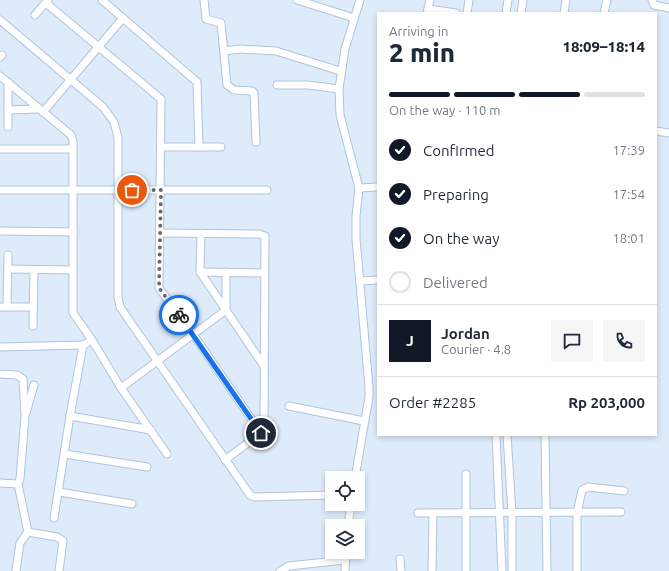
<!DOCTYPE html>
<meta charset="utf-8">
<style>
:root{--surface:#fff;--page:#f6f6f7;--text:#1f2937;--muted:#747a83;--line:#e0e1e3;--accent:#111827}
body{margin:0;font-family:Ubuntu,sans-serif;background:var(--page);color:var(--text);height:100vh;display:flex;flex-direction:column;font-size:15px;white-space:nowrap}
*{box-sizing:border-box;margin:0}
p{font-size:13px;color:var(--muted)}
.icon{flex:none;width:22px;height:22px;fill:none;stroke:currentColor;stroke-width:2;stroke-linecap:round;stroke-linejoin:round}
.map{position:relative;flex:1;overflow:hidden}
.drawer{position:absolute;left:377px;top:12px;width:280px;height:424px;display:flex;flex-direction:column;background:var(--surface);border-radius:0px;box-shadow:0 2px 6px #0003}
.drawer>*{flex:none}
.fabs{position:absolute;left:325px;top:471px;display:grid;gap:8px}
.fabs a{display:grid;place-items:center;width:40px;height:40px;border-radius:0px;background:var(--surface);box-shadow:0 2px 6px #0003;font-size:20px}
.pin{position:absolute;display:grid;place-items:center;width:34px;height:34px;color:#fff;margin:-17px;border:2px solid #fff;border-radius:50%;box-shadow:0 1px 4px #0007}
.courier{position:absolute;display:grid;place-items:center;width:40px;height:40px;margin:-20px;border:3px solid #1a73e8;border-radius:50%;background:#fff;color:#222;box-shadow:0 1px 5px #0007}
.summary em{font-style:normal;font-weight:800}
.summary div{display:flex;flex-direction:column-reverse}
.summary{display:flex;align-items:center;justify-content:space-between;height:68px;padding:0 12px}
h1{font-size:26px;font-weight:800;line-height:30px}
.bar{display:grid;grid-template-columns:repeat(4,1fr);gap:6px 4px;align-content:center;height:48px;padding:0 12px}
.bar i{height:5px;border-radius:3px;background:var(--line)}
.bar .selected{background:var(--accent)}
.bar p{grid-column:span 4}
.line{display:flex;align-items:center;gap:10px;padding:0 12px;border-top:1px solid var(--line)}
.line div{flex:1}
.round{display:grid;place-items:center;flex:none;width:42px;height:42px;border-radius:0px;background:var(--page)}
ol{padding:0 12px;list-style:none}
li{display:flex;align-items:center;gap:12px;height:44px}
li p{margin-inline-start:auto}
li .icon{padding:4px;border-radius:50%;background:var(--accent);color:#fff;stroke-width:4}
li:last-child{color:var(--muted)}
li i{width:22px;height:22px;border:2px solid var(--line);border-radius:50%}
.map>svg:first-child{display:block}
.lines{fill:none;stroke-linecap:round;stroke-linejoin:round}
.street-casing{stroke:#b0c4dd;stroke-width:9}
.street{stroke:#fff;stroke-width:7}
.done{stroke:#616a75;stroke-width:4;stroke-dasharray:0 7.2}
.route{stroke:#1a73e8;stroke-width:5}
</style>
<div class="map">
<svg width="669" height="571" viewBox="0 0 669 571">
<rect width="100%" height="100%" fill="#deebfa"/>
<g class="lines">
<!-- street casing -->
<g class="street-casing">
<g id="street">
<polyline points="102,0 197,82 199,147"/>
<polyline points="204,0 206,19 221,23 227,85 234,90 252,91 254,93 256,142"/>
<polyline points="297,0 354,18"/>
<polyline points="652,0 654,5 669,8"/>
<polyline points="46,3 161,99 159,288 193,334 261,433"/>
<polyline points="428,9 456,13"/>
<polyline points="427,13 430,0"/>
<polyline points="467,13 469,0"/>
<polyline points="506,13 508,0"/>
<polyline points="521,13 523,0"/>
<polyline points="564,13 566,0"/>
<polyline points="604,13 607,0"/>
<polyline points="35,15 48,0"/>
<polyline points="0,20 103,107 114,122 118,138 118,297 120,307 250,495 254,497 332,495"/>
<polyline points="224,51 240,49 276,51 340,71"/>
<polyline points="0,57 2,55"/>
<polyline points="0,76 71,135 73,141 73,313 92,340 121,388 167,454"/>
<polyline points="8,82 8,127"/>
<polyline points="277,85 308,85 339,89"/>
<polyline points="8,110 39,109"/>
<polyline points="43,112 123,18"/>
<polyline points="656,131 669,133"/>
<polyline points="161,147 221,147"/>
<polyline points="0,149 73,149"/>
<polyline points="359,188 378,187"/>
<polyline points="0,190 267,190"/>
<polyline points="0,231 74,232"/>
<polyline points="161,233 259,234 265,236 264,427 261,433 225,460"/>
<polyline points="201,233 200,272 264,366"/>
<polyline points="8,269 73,270"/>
<polyline points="200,272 264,273"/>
<polyline points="360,281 378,280"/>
<polyline points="0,307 33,307"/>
<polyline points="7,307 8,255"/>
<polyline points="33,326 34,270"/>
<polyline points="0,347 83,345 87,343"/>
<polyline points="0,374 17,375 23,379 25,416 20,479 18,484"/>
<polyline points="121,388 226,310 226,272"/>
<polyline points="289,406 364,421"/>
<polyline points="26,413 34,385"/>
<polyline points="70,416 151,430"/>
<polyline points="496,435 502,571"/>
<polyline points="507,435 512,513 512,571"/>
<polyline points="545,435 547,571"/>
<polyline points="65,454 147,467"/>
<polyline points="466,474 466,571"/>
<polyline points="355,478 369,397 369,387 356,239 356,216 359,188 340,115 339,89 345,49 360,0"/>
<polyline points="0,483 18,484 28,532"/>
<polyline points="59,492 132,504"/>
<polyline points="418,513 621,512"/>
<polyline points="54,518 70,416 83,345"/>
<polyline points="348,526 351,504"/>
<polyline points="400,559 401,571"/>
<polyline points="16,571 20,543 28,532 57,537 63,541 59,571"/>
<polyline points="280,571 289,566 345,560"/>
<polyline points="345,571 346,552"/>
<polyline points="432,571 433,513"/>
<polyline points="577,571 577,513 582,490 588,487 624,491"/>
</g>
</g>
<!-- street -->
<use href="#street" class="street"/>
</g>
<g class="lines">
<!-- done -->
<polyline class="done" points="132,190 161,190 159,288 179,315"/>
<!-- route -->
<polyline class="route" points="179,315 261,433"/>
</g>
</svg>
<div class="fabs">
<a><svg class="icon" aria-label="locate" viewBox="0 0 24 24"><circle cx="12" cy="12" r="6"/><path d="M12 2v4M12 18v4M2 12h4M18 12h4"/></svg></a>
<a><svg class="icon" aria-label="layers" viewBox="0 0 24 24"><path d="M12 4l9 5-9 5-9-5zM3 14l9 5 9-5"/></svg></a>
</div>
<div class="pin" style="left:132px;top:190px;background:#ea580c"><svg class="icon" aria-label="bag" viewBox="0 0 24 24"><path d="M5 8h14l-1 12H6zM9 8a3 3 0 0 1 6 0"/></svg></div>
<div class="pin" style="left:261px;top:433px;background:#1f2937"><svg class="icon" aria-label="home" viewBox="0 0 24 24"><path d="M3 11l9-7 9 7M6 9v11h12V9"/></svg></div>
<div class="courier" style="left:179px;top:315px"><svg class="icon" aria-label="bike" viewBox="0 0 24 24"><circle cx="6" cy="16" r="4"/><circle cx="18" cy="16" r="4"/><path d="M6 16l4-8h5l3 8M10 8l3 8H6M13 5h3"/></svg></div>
<section class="drawer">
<div class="summary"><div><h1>2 min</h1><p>Arriving in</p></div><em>18:09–18:14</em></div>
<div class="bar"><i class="selected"></i><i class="selected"></i><i class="selected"></i><i></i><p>On the way · 110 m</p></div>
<ol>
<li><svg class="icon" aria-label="check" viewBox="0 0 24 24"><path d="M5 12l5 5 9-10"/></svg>Confirmed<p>17:39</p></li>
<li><svg class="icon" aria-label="check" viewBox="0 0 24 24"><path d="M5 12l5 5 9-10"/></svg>Preparing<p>17:54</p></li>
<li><svg class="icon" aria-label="check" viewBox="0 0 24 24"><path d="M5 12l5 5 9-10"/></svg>On the way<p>18:01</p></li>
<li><i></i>Delivered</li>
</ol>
<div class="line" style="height:72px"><b class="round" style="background:var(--accent);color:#fff">J</b><div><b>Jordan</b><p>Courier · 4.8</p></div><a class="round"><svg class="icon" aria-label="chat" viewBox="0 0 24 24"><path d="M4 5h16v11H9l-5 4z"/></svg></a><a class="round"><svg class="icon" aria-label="phone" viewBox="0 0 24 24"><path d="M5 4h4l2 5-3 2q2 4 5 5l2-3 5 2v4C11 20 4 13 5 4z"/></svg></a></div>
<div class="line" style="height:52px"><div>Order #2285</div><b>Rp 203,000</b></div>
</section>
</div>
